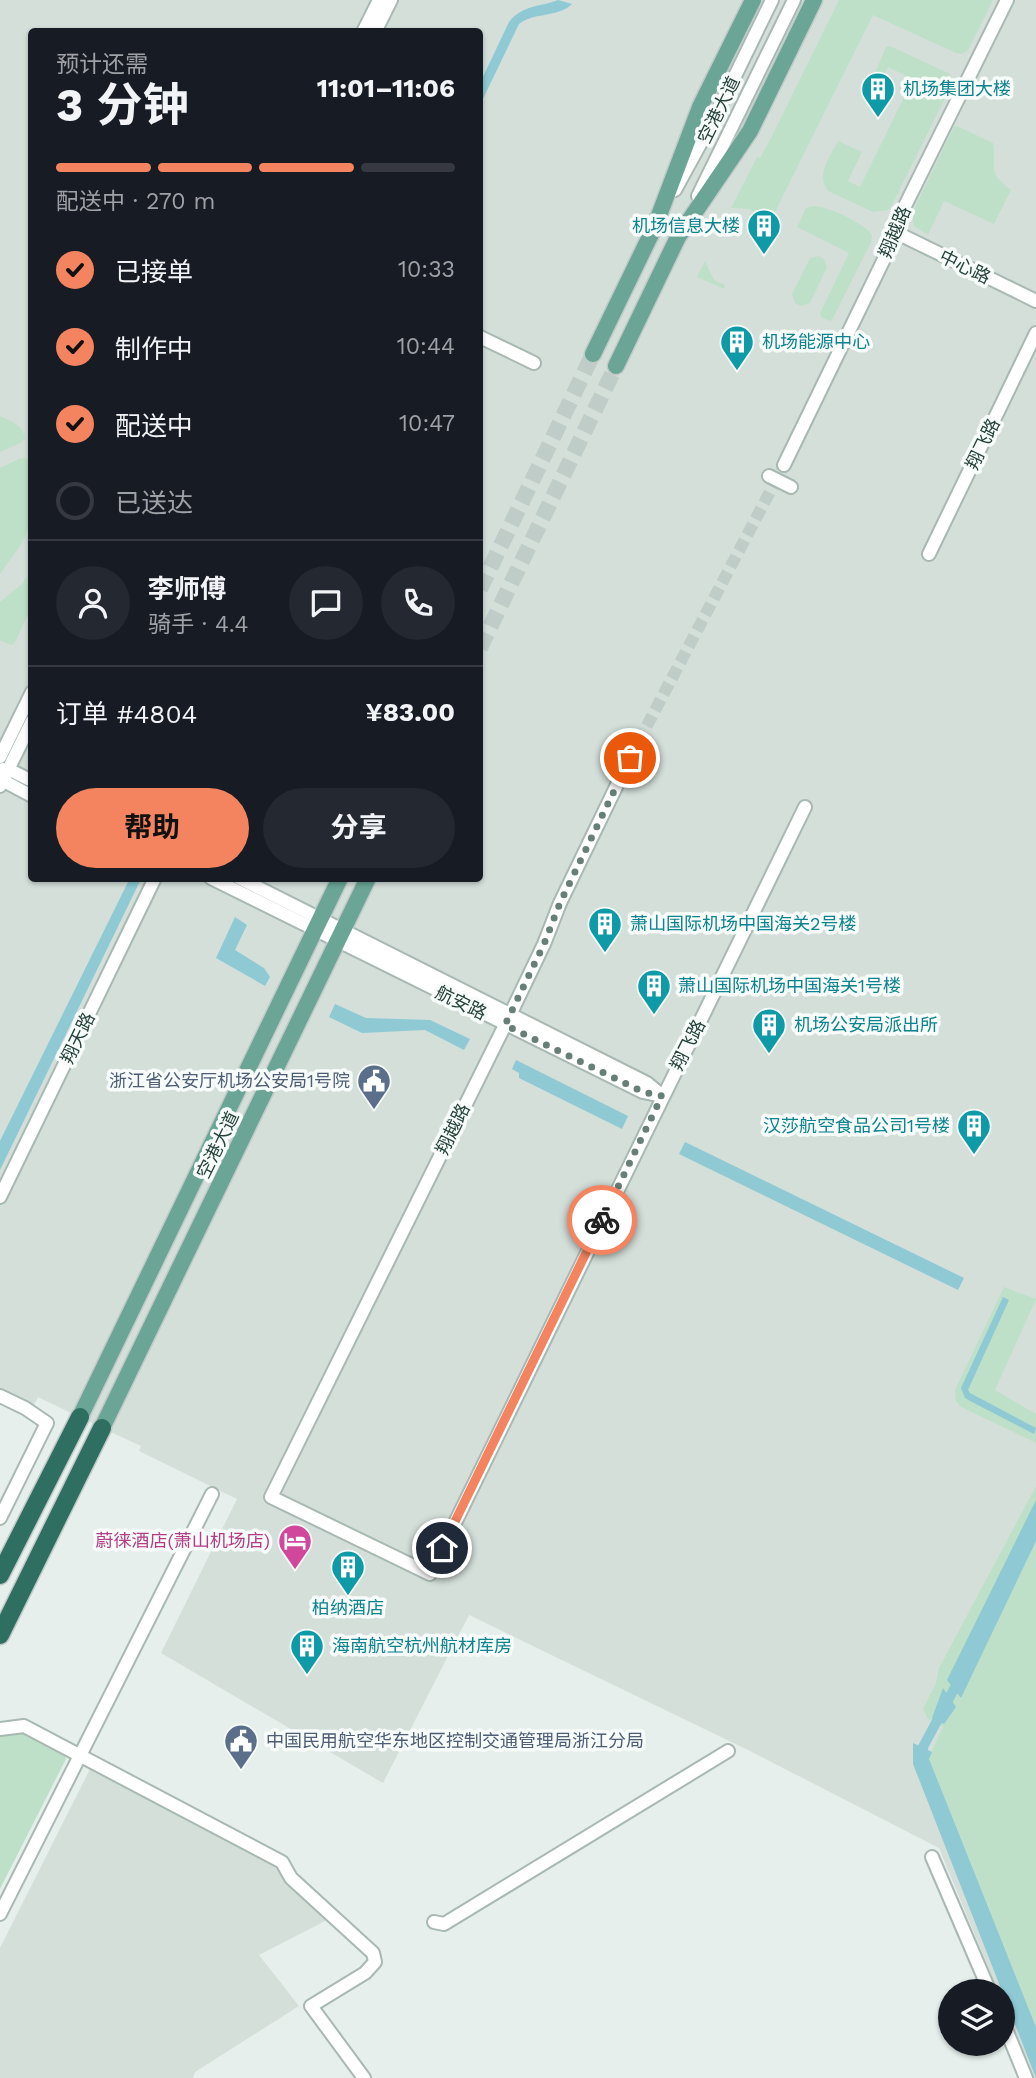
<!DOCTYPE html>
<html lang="zh">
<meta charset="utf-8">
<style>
:root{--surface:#171b24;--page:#242831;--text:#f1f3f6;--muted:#9ea1a6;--line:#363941;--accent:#f4845f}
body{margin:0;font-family:"Work Sans","Noto Sans SC",sans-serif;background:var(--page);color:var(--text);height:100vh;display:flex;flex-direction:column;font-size:26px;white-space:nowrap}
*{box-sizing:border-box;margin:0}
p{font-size:23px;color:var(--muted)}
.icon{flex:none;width:38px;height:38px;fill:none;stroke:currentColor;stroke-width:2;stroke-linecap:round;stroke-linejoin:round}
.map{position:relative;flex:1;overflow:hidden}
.drawer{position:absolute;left:28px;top:28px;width:455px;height:854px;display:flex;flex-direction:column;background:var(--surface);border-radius:7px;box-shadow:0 2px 5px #0004}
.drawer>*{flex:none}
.controls{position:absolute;left:938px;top:1979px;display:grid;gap:14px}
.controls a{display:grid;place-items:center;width:77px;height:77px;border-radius:50%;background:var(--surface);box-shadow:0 2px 5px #0004;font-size:35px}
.pin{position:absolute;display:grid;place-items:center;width:60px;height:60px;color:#fff;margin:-30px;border:4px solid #fff;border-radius:50%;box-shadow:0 2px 7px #0007}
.courier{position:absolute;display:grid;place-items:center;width:70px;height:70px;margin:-35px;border:5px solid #f4845f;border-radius:50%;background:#fff;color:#222;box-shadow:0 2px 9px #0007}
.headline em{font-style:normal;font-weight:700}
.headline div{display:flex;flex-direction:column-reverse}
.headline{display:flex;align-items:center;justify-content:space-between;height:119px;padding:0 28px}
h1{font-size:46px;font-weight:700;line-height:52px}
.bar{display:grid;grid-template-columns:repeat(4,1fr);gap:10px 7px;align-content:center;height:84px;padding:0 28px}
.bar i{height:9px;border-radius:5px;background:var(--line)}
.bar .current{background:var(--accent)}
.bar p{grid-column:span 4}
.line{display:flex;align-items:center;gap:18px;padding:0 28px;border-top:2px solid var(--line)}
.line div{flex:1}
.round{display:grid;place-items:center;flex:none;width:74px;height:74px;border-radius:37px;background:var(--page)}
ol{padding:0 28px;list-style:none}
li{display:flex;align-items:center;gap:21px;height:77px}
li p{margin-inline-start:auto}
li .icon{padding:7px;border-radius:50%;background:var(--accent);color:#111;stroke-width:4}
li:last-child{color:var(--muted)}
li i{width:38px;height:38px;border:4px solid var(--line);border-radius:50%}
.action{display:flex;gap:14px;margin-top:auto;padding:14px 28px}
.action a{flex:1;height:80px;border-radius:42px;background:var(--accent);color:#111;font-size:28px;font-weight:700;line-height:80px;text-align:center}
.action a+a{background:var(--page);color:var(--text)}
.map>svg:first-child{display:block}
.built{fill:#d4dfda;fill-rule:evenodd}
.green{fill:#bfe0c8}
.water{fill:#8ec9d4}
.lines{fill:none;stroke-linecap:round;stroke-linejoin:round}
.canal{stroke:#8ec9d4;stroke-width:10}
.minor-tunnel{stroke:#bfccc8;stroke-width:12;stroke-dasharray:12 6;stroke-linecap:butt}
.major-tunnel{stroke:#bfccc8;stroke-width:16;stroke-dasharray:16 8;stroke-linecap:butt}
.minor-casing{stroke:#a8b8b2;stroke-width:16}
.major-casing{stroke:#c2cac8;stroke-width:19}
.highway-casing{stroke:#c2cac8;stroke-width:21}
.minor{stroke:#fff;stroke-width:12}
.major{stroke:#6aa596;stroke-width:16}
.highway{stroke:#2f6f62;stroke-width:18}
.done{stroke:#687f78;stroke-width:7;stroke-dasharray:0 12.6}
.route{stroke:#f4845f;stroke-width:9}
.labels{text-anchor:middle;stroke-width:7;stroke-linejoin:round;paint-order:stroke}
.culture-label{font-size:18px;fill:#0d838f;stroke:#f7fbf9;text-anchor:start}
.street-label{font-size:18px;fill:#24423a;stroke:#f7fbf9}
.service-label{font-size:18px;fill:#4e5e75;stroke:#f7fbf9;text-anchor:end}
.hotel-label{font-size:18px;fill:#b23c85;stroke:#f7fbf9;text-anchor:end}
</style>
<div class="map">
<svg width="1036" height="2078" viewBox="0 0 1036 2078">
<rect width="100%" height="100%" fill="#e6efeb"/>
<!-- built -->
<g class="built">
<path d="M 0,0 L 1036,0 L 1036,2078 L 1033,2078 L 1003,2002 L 1003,1992 L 998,1991 L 939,1848 L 750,1751 L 469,1615 L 383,1783 L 161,1653 L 237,1499 L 139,1451 L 141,1446 L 102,1428 L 38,1397 L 34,1405 L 0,1388 ZM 32,32 L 480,32 L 480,878 L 32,878 Z"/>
<polygon points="90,1769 280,1865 329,1919 259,1955 299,2006 195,2072 193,2078 0,2078 0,1948"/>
</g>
<!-- green -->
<g class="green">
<polygon points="839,0 993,0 968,50 962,54 956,53 873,15 771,220 749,209 731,208 754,163 757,157 760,158 771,138"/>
<path d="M 890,46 L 948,73 L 952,78 L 952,84 L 892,205 L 888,210 L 873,212 L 828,191 C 815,175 830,157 838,141 L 862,152 L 848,181 L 860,187 L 906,93 L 899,89 L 905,75 L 888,67 L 878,88 L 870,84 L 886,47 Z"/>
<path d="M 957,126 L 993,143 C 997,167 986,172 1011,190 L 994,224 L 944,201 L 928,235 L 914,226 L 912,213 L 954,127 Z"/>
<path d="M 814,206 C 829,207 863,222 872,235 L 871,242 L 832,320 L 829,321 L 821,317 L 820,313 L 849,253 L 797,227 L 806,208 Z"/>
<polygon points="818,256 824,259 827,267 810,303 801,306 795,303 792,294 810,258"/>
<polygon points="705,261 714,280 725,285 724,289 697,277"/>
<path d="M 0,416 C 12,422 22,424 25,438 L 21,443 L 0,452 Z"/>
<polygon points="21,458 31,459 31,523 22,543 0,574 0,468"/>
<polygon points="31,571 31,608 14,644 10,645 0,640 0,602 22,584"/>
<polygon points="1004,1287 1036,1299 995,1390 1036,1414 1036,1443 961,1407 956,1401 955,1390"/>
<polygon points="1036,1486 1036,2027 928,1759 943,1727 928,1719 923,1709 936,1683 939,1668"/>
<polygon points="24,1731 64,1751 66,1759 0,1889 0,1732"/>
</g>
<!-- water -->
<g class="water">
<path d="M 558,0 L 572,4 C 557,18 534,12 519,24 L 480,105 L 480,83 L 509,22 C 522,5 540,7 558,0 Z"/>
<polygon points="130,878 141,879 0,1170 0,1141"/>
<polygon points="235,917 247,925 235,950 264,968 270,977 265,986 216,958"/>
<polygon points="335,1004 366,1018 430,1020 470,1039 464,1050 425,1030 362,1033 329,1017"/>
<polygon points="516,1060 628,1116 622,1129 519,1078 519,1073 512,1069"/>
<polygon points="685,1142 964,1278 958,1290 679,1154"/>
<polygon points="1003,1297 1009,1300 968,1390 970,1393 1036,1428 1034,1434 970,1401 965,1398 961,1388"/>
<polygon points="1036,1500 1036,1541 961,1698 947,1680"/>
<polygon points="943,1688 956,1707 944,1724 932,1718"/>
<polygon points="913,1743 932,1752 929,1759 1036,2027 1036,2078 913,1764"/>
</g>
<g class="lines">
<!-- canal -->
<polyline class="canal" points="923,1759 923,1747 960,1678"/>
<!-- minor-tunnel -->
<polyline class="minor-tunnel" points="630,758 784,465"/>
<!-- major-tunnel -->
<g class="major-tunnel">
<polyline points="480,589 593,354"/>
<polyline points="480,648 616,366"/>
</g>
<!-- minor casing -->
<g class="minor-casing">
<g id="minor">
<polyline points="363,32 379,0"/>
<polyline points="375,32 391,0"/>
<polyline points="675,190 716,115 772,0"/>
<polyline points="698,196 794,0"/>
<polyline points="895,232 1036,301"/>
<polyline points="480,337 534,363"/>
<polyline points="784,465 887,253 899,218 1007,0"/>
<polyline points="769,476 791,487"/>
<polyline points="929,554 1036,333"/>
<polyline points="0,757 32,692"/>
<polyline points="630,758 560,903 544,944 510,1015 271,1497 430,1574 805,807"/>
<polyline points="3,769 8,769 32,781"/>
<polyline points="0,779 32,796"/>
<polyline points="0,786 32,721"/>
<polyline points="211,878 643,1092 662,1096"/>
<polyline points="239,878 647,1083 659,1093"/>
<polyline points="0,1197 155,878"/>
<polyline points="0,1396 25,1408 47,1423 0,1518"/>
<polyline points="0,1729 24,1726 282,1862 291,1878 373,1953 375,1962 365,1973 311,2006 364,2078"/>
<polyline points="932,1857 990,1992"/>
<polyline points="0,1914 212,1494"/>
<polyline points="434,1922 444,1924 728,1751"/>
<polyline points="1003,2022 1026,2078"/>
</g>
</g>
<!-- major casing -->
<g class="major-casing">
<g id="major">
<polyline points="593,354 655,226 700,107 753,0"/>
<polyline points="616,366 678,237 750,131 814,0"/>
<polyline points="80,1417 340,878"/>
<polyline points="102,1428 368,878"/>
</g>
</g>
<!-- highway casing -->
<g class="highway-casing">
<g id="highway">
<polyline points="0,1575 80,1417"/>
<polyline points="0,1635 102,1428"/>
</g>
</g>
<!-- minor -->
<use href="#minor" class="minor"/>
<!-- major -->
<use href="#major" class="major"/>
<!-- highway -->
<use href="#highway" class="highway"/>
</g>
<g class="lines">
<!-- done -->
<polyline class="done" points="602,1220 662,1096 643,1092 505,1025 544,944 560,903 630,758"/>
<!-- route -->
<polyline class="route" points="442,1548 602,1220"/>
</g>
<!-- icons -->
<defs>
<g id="building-pin" transform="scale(1.75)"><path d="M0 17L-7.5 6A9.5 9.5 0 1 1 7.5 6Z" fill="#0f9aa8" stroke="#f7fbf9"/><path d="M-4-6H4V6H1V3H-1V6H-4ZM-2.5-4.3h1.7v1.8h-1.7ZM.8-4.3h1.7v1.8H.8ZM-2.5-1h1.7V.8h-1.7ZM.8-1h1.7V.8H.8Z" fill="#fff"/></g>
<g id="civic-pin" transform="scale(1.75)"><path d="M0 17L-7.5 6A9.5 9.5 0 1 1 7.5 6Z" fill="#5c6f8a" stroke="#f7fbf9"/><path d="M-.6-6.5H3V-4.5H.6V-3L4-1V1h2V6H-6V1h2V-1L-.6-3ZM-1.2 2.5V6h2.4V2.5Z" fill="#fff"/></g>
<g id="hotel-pin" transform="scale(1.75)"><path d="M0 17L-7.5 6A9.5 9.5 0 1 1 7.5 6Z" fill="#d1479c" stroke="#f7fbf9"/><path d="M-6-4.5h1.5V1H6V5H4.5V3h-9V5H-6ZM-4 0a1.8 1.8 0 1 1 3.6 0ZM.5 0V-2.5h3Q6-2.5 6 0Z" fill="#fff"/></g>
</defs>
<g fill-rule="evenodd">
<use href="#building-pin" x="878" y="89"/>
<use href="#building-pin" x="764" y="226"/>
<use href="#building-pin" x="737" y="342"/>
<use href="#building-pin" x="605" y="924"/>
<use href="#building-pin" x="654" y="986"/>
<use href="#building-pin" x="769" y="1025"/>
<use href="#civic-pin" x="374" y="1081"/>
<use href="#building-pin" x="974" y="1126"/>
<use href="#hotel-pin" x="295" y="1541"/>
<use href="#building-pin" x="348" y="1567"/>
<use href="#building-pin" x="307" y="1646"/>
<use href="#civic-pin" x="241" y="1741"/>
</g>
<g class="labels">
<!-- culture labels -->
<g class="culture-label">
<text x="903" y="95">机场集团大楼</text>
<text x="740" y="232" text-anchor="end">机场信息大楼</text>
<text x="762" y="348">机场能源中心</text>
<text x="630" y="930">萧山国际机场中国海关2号楼</text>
<text x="678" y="992">萧山国际机场中国海关1号楼</text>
<text x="794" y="1031">机场公安局派出所</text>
<text x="950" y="1132" text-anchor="end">汉莎航空食品公司1号楼</text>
<text x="348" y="1614" text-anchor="middle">柏纳酒店</text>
<text x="332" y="1652">海南航空杭州航材库房</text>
</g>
<!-- street labels -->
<g class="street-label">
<text transform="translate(719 110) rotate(-64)" y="6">空港大道</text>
<text transform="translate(895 232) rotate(-67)" y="6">翔越路</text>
<text transform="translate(965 267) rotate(26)" y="6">中心路</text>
<text transform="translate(983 444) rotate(-64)" y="6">翔飞路</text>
<text transform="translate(461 1003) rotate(26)" y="6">航安路</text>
<text transform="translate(78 1038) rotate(-64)" y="6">翔天路</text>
<text transform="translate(688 1045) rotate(-63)" y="6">翔飞路</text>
<text transform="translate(453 1129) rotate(-64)" y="6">翔越路</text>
<text transform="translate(218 1145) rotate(-64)" y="6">空港大道</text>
</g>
<!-- service labels -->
<g class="service-label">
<text x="350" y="1087">浙江省公安厅机场公安局1号院</text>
<text x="266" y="1747" text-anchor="start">中国民用航空华东地区控制交通管理局浙江分局</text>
</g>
<!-- hotel labels -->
<g class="hotel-label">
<text x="270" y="1547">蔚徕酒店(萧山机场店)</text>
</g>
</g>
</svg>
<div class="controls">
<a><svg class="icon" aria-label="layers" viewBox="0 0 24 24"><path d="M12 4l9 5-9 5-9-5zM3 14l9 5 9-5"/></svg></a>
</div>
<div class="pin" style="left:630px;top:758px;background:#ea580c"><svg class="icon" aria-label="bag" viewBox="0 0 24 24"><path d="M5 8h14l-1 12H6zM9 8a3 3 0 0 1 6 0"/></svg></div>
<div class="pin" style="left:442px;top:1548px;background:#1f2937"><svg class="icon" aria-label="home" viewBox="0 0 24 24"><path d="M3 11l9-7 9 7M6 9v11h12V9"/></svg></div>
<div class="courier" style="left:602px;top:1220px"><svg class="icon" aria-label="bike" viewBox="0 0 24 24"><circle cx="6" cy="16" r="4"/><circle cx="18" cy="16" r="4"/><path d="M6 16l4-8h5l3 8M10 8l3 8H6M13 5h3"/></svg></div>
<section class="drawer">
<div class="headline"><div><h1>3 分钟</h1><p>预计还需</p></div><em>11:01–11:06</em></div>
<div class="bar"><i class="current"></i><i class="current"></i><i class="current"></i><i></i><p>配送中 · 270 m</p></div>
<ol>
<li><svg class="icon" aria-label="check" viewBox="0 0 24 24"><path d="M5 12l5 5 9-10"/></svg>已接单<p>10:33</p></li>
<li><svg class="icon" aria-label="check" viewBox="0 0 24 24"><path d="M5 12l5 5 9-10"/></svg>制作中<p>10:44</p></li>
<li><svg class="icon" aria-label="check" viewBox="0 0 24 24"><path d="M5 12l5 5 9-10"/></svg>配送中<p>10:47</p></li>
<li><i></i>已送达</li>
</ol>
<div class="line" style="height:126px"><a class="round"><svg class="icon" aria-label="person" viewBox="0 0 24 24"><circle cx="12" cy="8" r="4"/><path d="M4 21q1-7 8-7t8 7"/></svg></a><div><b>李师傅</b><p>骑手 · 4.4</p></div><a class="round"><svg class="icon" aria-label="chat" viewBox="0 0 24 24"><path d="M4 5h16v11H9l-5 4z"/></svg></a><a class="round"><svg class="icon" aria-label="phone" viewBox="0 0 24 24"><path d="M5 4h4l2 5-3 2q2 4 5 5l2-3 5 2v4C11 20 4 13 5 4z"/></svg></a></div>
<div class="line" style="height:91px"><div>订单 #4804</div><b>¥83.00</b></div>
<div class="action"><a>帮助</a><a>分享</a></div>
</section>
</div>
